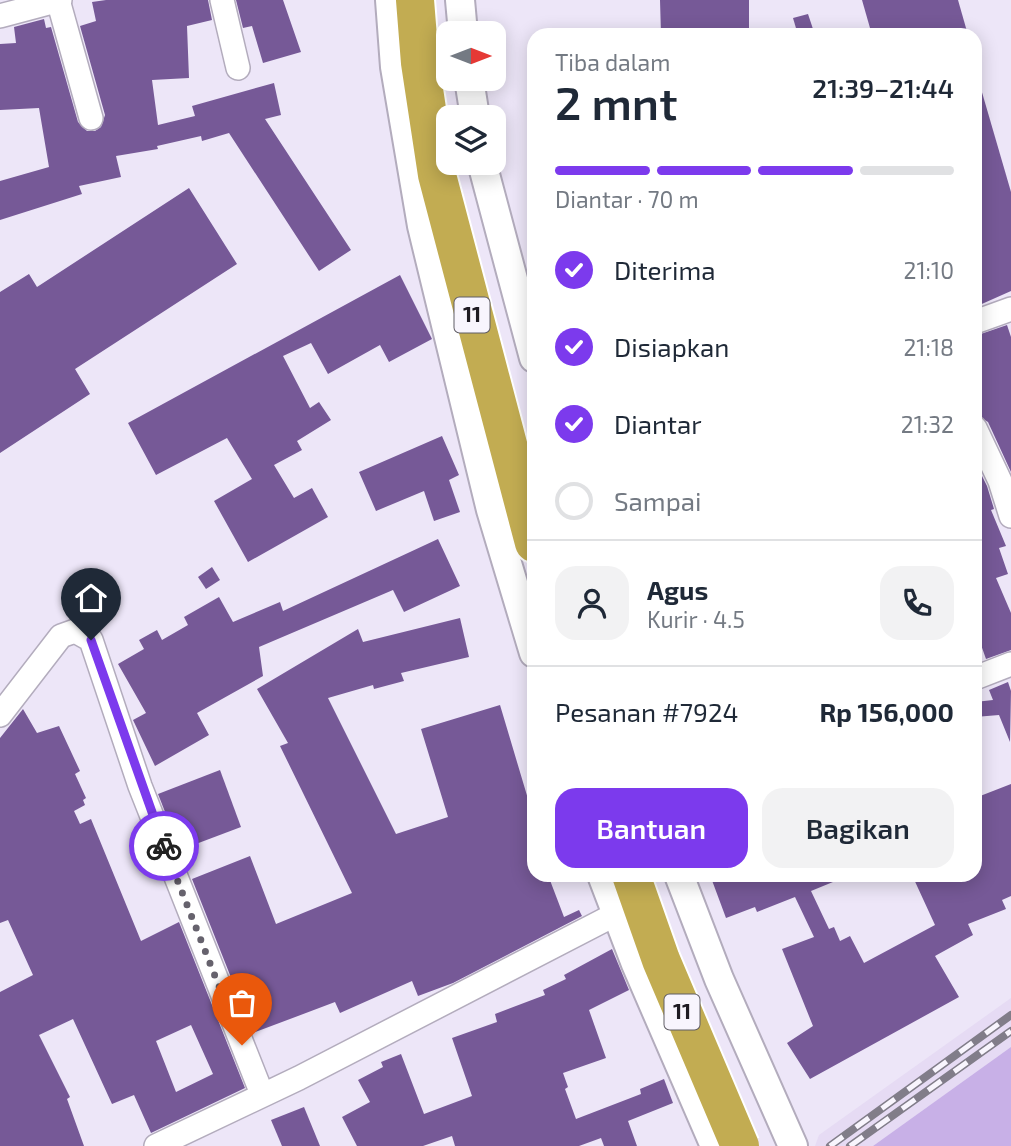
<!DOCTYPE html>
<html lang="id">
<meta charset="utf-8">
<style>
:root{--surface:#fff;--page:#f2f2f3;--text:#1f2937;--muted:#747a83;--line:#e0e1e3;--accent:#7c3aed}
body{margin:0;font-family:"Exo 2",sans-serif;background:var(--page);color:var(--text);height:100vh;display:flex;flex-direction:column;font-size:26px;white-space:nowrap}
*{box-sizing:border-box;margin:0}
p{font-size:23px;color:var(--muted)}
.icon{flex:none;width:38px;height:38px;fill:none;stroke:currentColor;stroke-width:2;stroke-linecap:round;stroke-linejoin:round}
.map{position:relative;flex:1;overflow:hidden}
.panel{position:absolute;left:527px;top:28px;width:455px;height:854px;display:flex;flex-direction:column;background:var(--surface);border-radius:21px;box-shadow:0 4px 18px #0003}
.panel>*{flex:none}
.needle{width:46px;rotate:90deg}
.tools{position:absolute;left:436px;top:21px;display:grid;gap:14px}
.tools a{display:grid;place-items:center;width:70px;height:70px;border-radius:14px;background:var(--surface);box-shadow:0 4px 18px #0003;font-size:35px}
.pin{position:absolute;display:grid;place-items:center;width:60px;height:60px;color:#fff;margin:-72px -30px;border-radius:50% 50% 50% 0;rotate:-45deg;box-shadow:0 0 7px #0007}
.pin .icon{rotate:45deg}
.courier{position:absolute;display:grid;place-items:center;width:70px;height:70px;margin:-35px;border:5px solid #7c3aed;border-radius:50%;background:#fff;color:#222;box-shadow:0 2px 9px #0007}
.summary em{font-style:normal;font-weight:600}
.summary div{display:flex;flex-direction:column-reverse}
.summary{display:flex;align-items:center;justify-content:space-between;height:119px;padding:0 28px}
h1{font-size:46px;font-weight:600;line-height:52px}
.bar{display:grid;grid-template-columns:repeat(4,1fr);gap:10px 7px;align-content:center;height:84px;padding:0 28px}
.bar i{height:9px;border-radius:5px;background:var(--line)}
.bar .current{background:var(--accent)}
.bar p{grid-column:span 4}
.line{display:flex;align-items:center;gap:18px;padding:0 28px;border-top:2px solid var(--line)}
.line div{flex:1}
.round{display:grid;place-items:center;flex:none;width:74px;height:74px;border-radius:21px;background:var(--page)}
ol{padding:0 28px;list-style:none}
li{display:flex;align-items:center;gap:21px;height:77px}
li p{margin-inline-start:auto}
li .icon{padding:7px;border-radius:50%;background:var(--accent);color:#fff;stroke-width:4}
li:last-child{color:var(--muted)}
li i{width:38px;height:38px;border:4px solid var(--line);border-radius:50%}
.button{display:flex;gap:14px;margin-top:auto;padding:14px 28px}
.button a{flex:1;height:80px;border-radius:21px;background:var(--accent);color:#fff;font-size:28px;font-weight:600;line-height:80px;text-align:center}
.button a+a{background:var(--page);color:var(--text)}
.map>svg:first-child{display:block}
.built{fill:#e6dbf4}
.green{fill:#c8b0e7}
.building{fill:#765997;fill-rule:evenodd}
.lines{fill:none;stroke-linecap:round;stroke-linejoin:round}
.minor-casing{stroke:#b3acbd;stroke-width:26}
.tertiary-casing{stroke:#b3acbd;stroke-width:32}
.trunk-casing{stroke:#fff;stroke-width:42}
.minor{stroke:#fff;stroke-width:23}
.tertiary{stroke:#fff;stroke-width:28}
.trunk{stroke:#c2ac52;stroke-width:38}
.rail-casing{stroke:#817d89;stroke-width:8}
.rail{stroke:#f8f5fd;stroke-width:5;stroke-dasharray:16;stroke-linecap:butt}
.trunk-bridge-casing{stroke:#fff;stroke-width:42;stroke-linecap:butt}
.trunk-bridge{stroke:#c2ac52;stroke-width:38}
.done{stroke:#66626d;stroke-width:7;stroke-dasharray:0 12.6}
.route{stroke:#7c3aed;stroke-width:9}
.labels{text-anchor:middle;stroke-width:7;stroke-linejoin:round;paint-order:stroke}
.shield{fill:#f8f5fd;stroke:#5f5c64;stroke-width:2}
.shield-label{font-size:21px;font-weight:bold;fill:#1e1b22}
</style>
<div class="map">
<svg width="1011" height="1146" viewBox="0 0 1011 1146">
<rect width="100%" height="100%" fill="#ede6f8"/>
<!-- built -->
<polygon class="built" points="1011,998 1011,1047 873,1146 815,1146 819,1135"/>
<!-- green -->
<polygon class="green" points="1011,1047 1011,1146 873,1146"/>
<!-- building -->
<g class="building">
<polygon points="106,0 208,0 212,20 187,26 189,78 152,80 158,125 195,116 192,106 274,83 281,115 265,119 351,250 319,271 229,133 202,141 201,136 157,146 158,149 116,156 121,177 79,186 82,194 0,220 0,181 49,167 39,108 0,110 0,44 16,43 14,27 44,19 46,28 51,27 78,122 87,131 95,131 101,127 105,115 80,26 96,21 92,2"/>
<polygon points="236,0 283,0 301,52 263,63 252,26 243,28"/>
<polygon points="660,0 749,0 749,30 741,30 741,35 661,35"/>
<polygon points="862,0 958,0 968,35 872,35"/>
<polygon points="808,14 815,35 798,35 793,18"/>
<polygon points="979,82 1011,192 1011,291 975,307 975,83"/>
<polygon points="189,188 237,264 75,369 90,394 0,453 0,292 29,274 37,287"/>
<polygon points="400,275 432,339 389,362 380,345 328,374 311,343 283,356 310,408 319,402 331,420 297,441 302,450 274,465 294,498 312,488 328,517 248,562 214,501 252,479 227,438 156,475 128,423"/>
<polygon points="1007,325 1011,337 1011,472 988,422 975,414 975,336"/>
<polygon points="442,436 459,475 449,480 460,512 434,521 424,491 376,511 359,472"/>
<polygon points="975,471 978,478 982,476 987,486 994,509 991,510 1006,546 999,548 1008,574 996,578 1011,613 1011,650 986,659 980,642 975,643"/>
<polygon points="438,539 460,586 404,612 393,590 259,647 263,676 197,713 209,735 155,766 133,720 146,713 118,664 144,649 139,640 157,630 162,640 188,625 184,617 219,597 233,622 280,602 283,611"/>
<polygon points="212,567 220,580 206,589 198,577"/>
<polygon points="460,618 469,657 401,673 404,681 374,689 373,685 328,698 396,834 448,817 421,729 500,705 534,819 528,821 534,835 534,875 548,875 564,917 579,910 582,916 453,983 418,996 412,981 340,1013 335,1002 253,1033 192,879 250,856 276,924 352,893 280,746 288,743 257,689 358,629 363,642"/>
<polygon points="1008,682 1011,691 1010,742 999,715 975,717 975,702 993,700 989,690"/>
<path d="M 23,709 L 37,733 L 59,726 L 80,771 L 75,774 L 86,798 L 83,800 L 85,805 L 74,811 L 80,824 L 91,819 L 141,941 L 179,922 L 245,1088 L 151,1133 L 134,1095 L 112,1104 L 73,1019 L 39,1035 L 70,1097 L 67,1099 L 84,1146 L 0,1146 L 0,992 L 33,975 L 8,920 L 0,923 L 0,738 ZM 191,1025 L 213,1074 L 176,1092 L 156,1041 Z"/>
<polygon points="220,770 241,827 180,850 158,794"/>
<polygon points="1011,784 1011,896 1002,900 1006,909 968,924 973,935 935,956 959,997 810,1079 787,1043 813,1026 782,949 814,937 795,897 757,912 755,907 726,918 710,875 850,875 811,891 829,929 834,927 840,941 850,936 864,963 935,925 912,875 975,875 975,798"/>
<polygon points="612,949 629,990 589,1010 606,1058 563,1073 568,1087 565,1089 576,1119 641,1094 640,1089 664,1079 673,1103 628,1121 637,1146 604,1146 601,1138 579,1146 455,1146 452,1136 423,1146 357,1146 342,1117 370,1102 358,1080 383,1067 381,1062 401,1054 424,1114 472,1096 452,1038 497,1022 495,1014 545,995 543,990 566,979 564,975"/>
<polygon points="304,1107 320,1146 282,1146 271,1120"/>
</g>
<g class="lines">
<!-- minor casing -->
<g class="minor-casing">
<g id="minor">
<polyline points="58,0 91,118"/>
<polyline points="222,0 238,68"/>
<polyline points="0,16 60,0"/>
<polyline points="975,322 1011,309"/>
<polyline points="975,428 1000,481 1011,516"/>
<polyline points="975,678 1011,664"/>
<polyline points="0,715 61,636 75,631 91,640 140,786 262,1094"/>
<polyline points="156,1146 299,1078 616,914"/>
</g>
</g>
<!-- tertiary casing -->
<g class="tertiary-casing">
<g id="tertiary">
<polyline points="390,0 395,67 422,226 491,510 534,653"/>
<polyline points="460,0 463,33"/>
<polyline points="469,79 475,117"/>
<polyline points="482,163 534,358"/>
<polyline points="602,875 636,964 715,1146"/>
<polyline points="679,875 719,979 793,1146"/>
</g>
</g>
<!-- trunk casing -->
<g class="trunk-casing">
<polyline id="trunk" points="415,0 420,63 437,175 534,543"/>
</g>
<!-- minor -->
<use href="#minor" class="minor"/>
<!-- tertiary -->
<use href="#tertiary" class="tertiary"/>
<!-- trunk -->
<use href="#trunk" class="trunk"/>
<!-- rail casing -->
<g class="rail-casing">
<g id="rail">
<polyline points="830,1146 1011,1015"/>
<polyline points="850,1146 1011,1031"/>
</g>
</g>
<!-- rail -->
<use href="#rail" class="rail"/>
<!-- trunk-bridge casing -->
<g class="trunk-bridge-casing">
<polyline id="trunk-bridge" points="631,875 661,960 740,1146"/>
</g>
<!-- trunk-bridge -->
<use href="#trunk-bridge" class="trunk-bridge"/>
</g>
<g class="lines">
<!-- done -->
<polyline class="done" points="164,846 242,1045"/>
<!-- route -->
<polyline class="route" points="91,640 164,846"/>
</g>
<g class="labels">
<!-- shield labels -->
<g class="shield">
<rect x="454.5" y="297.5" width="35" height="35" rx="5"/>
<rect x="664.5" y="994.5" width="35" height="35" rx="5"/>
</g>
<g class="shield-label">
<text x="472" y="322">11</text>
<text x="682" y="1019">11</text>
</g>
</g>
</svg>
<div class="tools">
<a><svg class="needle" viewBox="-14 -14 28 28"><path d="M0-13l5 13h-10z" fill="#e53935"/><path d="M0 13l5-13h-10z" fill="#747a83"/></svg></a>
<a><svg class="icon" aria-label="layers" viewBox="0 0 24 24"><path d="M12 4l9 5-9 5-9-5zM3 14l9 5 9-5"/></svg></a>
</div>
<div class="pin" style="left:242px;top:1045px;background:#ea580c"><svg class="icon" aria-label="bag" viewBox="0 0 24 24"><path d="M5 8h14l-1 12H6zM9 8a3 3 0 0 1 6 0"/></svg></div>
<div class="pin" style="left:91px;top:640px;background:#1f2937"><svg class="icon" aria-label="home" viewBox="0 0 24 24"><path d="M3 11l9-7 9 7M6 9v11h12V9"/></svg></div>
<div class="courier" style="left:164px;top:846px"><svg class="icon" aria-label="bike" viewBox="0 0 24 24"><circle cx="6" cy="16" r="4"/><circle cx="18" cy="16" r="4"/><path d="M6 16l4-8h5l3 8M10 8l3 8H6M13 5h3"/></svg></div>
<section class="panel">
<div class="summary"><div><h1>2 mnt</h1><p>Tiba dalam</p></div><em>21:39–21:44</em></div>
<div class="bar"><i class="current"></i><i class="current"></i><i class="current"></i><i></i><p>Diantar · 70 m</p></div>
<ol>
<li><svg class="icon" aria-label="check" viewBox="0 0 24 24"><path d="M5 12l5 5 9-10"/></svg>Diterima<p>21:10</p></li>
<li><svg class="icon" aria-label="check" viewBox="0 0 24 24"><path d="M5 12l5 5 9-10"/></svg>Disiapkan<p>21:18</p></li>
<li><svg class="icon" aria-label="check" viewBox="0 0 24 24"><path d="M5 12l5 5 9-10"/></svg>Diantar<p>21:32</p></li>
<li><i></i>Sampai</li>
</ol>
<div class="line" style="height:126px"><a class="round"><svg class="icon" aria-label="person" viewBox="0 0 24 24"><circle cx="12" cy="8" r="4"/><path d="M4 21q1-7 8-7t8 7"/></svg></a><div><b>Agus</b><p>Kurir · 4.5</p></div><a class="round"><svg class="icon" aria-label="phone" viewBox="0 0 24 24"><path d="M5 4h4l2 5-3 2q2 4 5 5l2-3 5 2v4C11 20 4 13 5 4z"/></svg></a></div>
<div class="line" style="height:91px"><div>Pesanan #7924</div><b>Rp 156,000</b></div>
<div class="button"><a>Bantuan</a><a>Bagikan</a></div>
</section>
</div>
